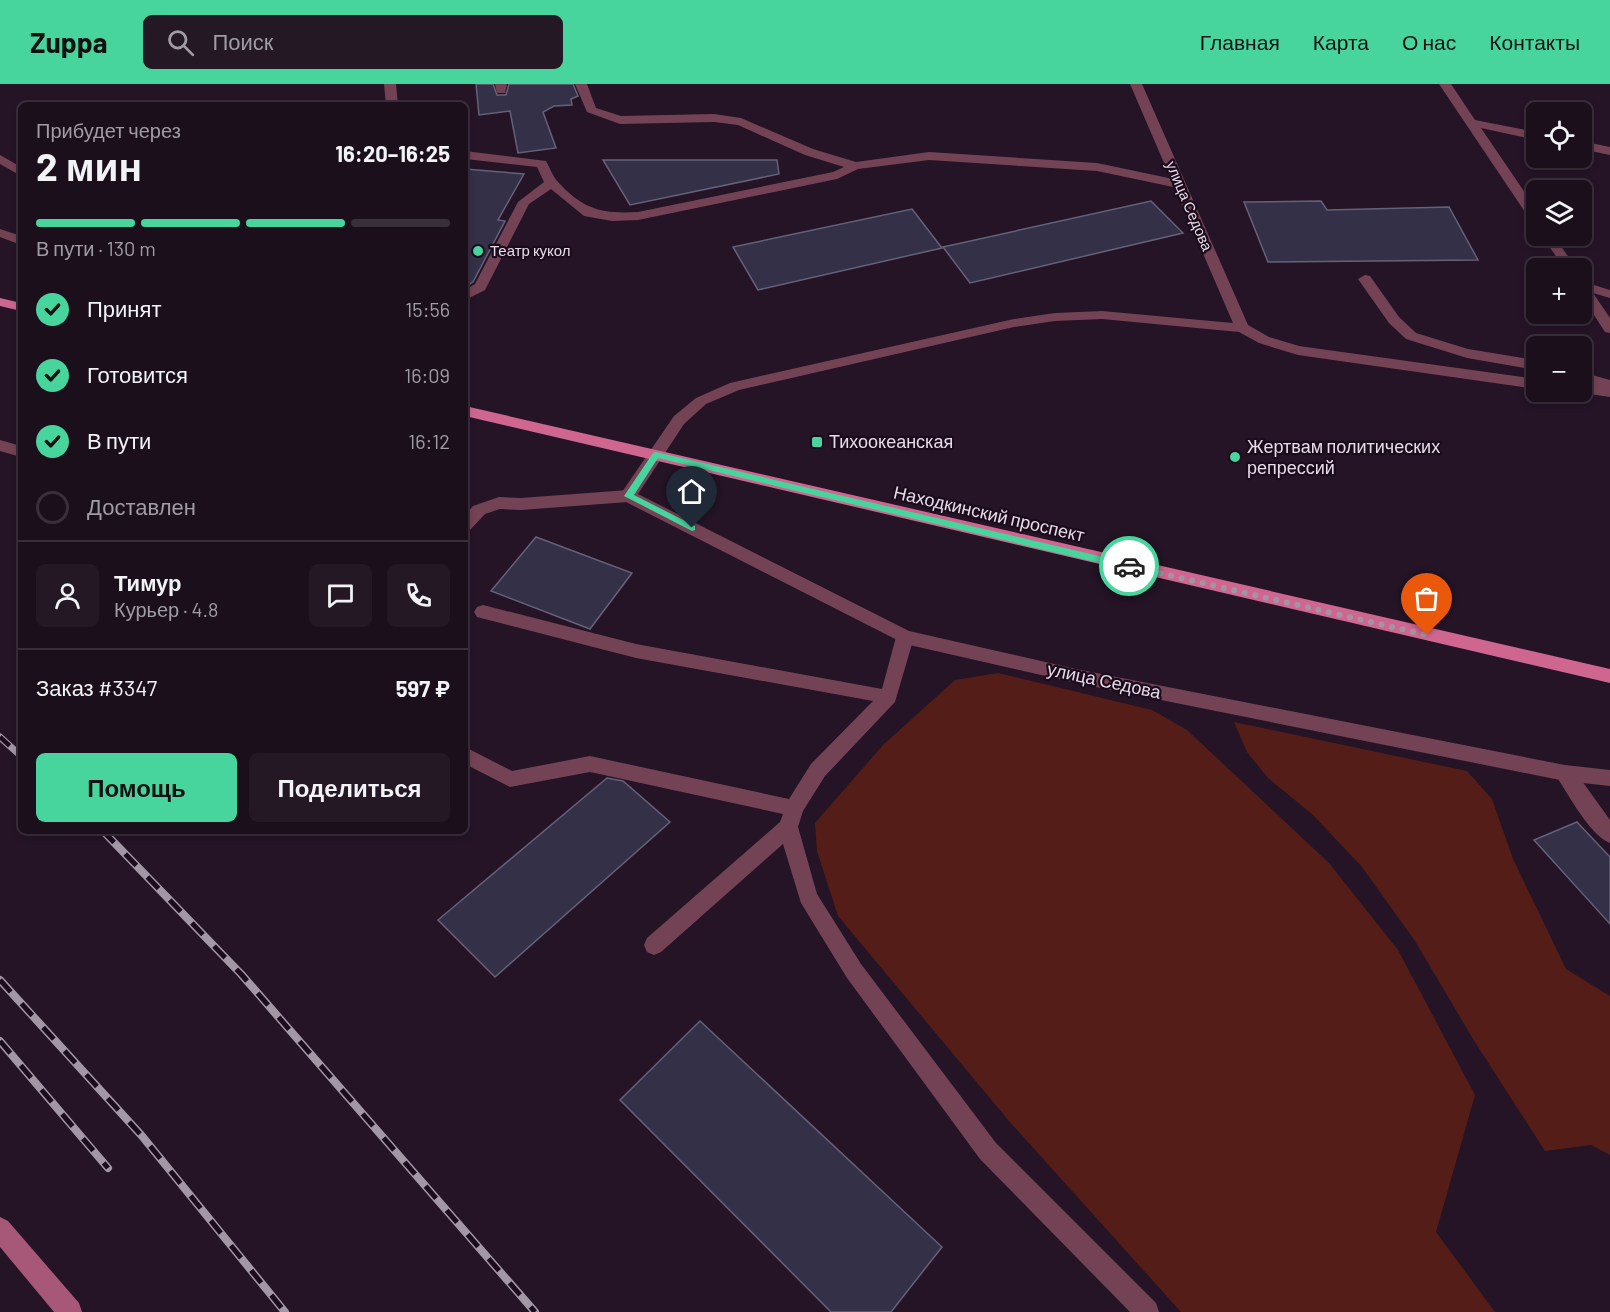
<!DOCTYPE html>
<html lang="ru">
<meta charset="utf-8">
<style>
:root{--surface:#1b0f1c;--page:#241825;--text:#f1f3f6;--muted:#a09ca3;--line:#392f3b;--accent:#48d49d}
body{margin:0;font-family:Barlow,sans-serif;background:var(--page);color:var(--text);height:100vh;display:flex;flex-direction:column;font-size:22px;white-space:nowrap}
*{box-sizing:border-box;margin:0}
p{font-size:20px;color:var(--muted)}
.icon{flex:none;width:33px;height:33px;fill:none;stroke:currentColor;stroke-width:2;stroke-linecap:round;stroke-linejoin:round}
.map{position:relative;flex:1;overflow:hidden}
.drawer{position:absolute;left:18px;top:18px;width:450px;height:732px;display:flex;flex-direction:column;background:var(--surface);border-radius:9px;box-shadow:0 3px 9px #0003,0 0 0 2px var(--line)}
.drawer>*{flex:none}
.tools{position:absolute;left:1526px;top:18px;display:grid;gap:12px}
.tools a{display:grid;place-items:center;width:66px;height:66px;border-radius:9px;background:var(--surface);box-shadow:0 3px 9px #0003,0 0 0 2px var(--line);font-size:30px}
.pin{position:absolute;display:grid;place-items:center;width:51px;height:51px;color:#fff;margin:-62px -26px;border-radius:50% 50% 50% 0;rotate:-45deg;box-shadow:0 0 6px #0007}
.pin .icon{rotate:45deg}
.courier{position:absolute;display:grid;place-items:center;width:60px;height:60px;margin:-30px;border:4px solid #48d49d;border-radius:50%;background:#fff;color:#222;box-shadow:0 2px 8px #0007}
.head em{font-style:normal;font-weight:700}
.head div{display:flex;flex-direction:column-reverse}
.head{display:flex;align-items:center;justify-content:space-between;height:102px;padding:0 18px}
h1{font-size:39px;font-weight:700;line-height:45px}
.bar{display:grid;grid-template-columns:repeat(4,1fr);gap:9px 6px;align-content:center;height:72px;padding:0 18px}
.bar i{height:8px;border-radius:4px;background:var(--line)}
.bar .selected{background:var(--accent)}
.bar p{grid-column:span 4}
.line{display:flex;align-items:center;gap:15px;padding:0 18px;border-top:2px solid var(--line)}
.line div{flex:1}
.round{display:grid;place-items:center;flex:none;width:63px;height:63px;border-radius:9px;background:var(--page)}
ol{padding:0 18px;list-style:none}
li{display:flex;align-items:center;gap:18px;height:66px}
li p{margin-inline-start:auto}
li .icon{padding:6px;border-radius:50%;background:var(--accent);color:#111;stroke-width:4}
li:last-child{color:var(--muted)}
li i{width:33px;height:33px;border:3px solid var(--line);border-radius:50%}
.button{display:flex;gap:12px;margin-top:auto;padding:12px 18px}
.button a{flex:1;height:69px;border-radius:9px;background:var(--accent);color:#111;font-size:24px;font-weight:700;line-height:69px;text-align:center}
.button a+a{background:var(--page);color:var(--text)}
header{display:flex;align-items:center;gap:36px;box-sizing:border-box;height:84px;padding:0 30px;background:var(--accent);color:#111}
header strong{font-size:28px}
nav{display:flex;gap:33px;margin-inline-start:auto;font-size:21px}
.search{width:420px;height:54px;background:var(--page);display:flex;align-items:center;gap:15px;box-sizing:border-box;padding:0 21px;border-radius:9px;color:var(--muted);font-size:22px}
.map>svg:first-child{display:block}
.green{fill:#551d17}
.building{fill:#343047;stroke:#65617a;stroke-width:1.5}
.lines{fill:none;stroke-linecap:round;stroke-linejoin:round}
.lane{fill:#744255;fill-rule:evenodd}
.street{fill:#744255;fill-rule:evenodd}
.secondary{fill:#a75777;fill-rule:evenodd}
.primary{fill:#ce6690;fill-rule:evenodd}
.rail-far1-casing{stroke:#a396a5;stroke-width:7}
.rail-casing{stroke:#a396a5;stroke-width:8}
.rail-far1{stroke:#1b0b1c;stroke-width:4.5;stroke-dasharray:13;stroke-linecap:butt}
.rail{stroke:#1b0b1c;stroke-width:5;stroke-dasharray:16;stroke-linecap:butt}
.route{fill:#48d49d}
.done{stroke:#a295a3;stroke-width:6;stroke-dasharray:0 10.8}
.poi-dot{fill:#48d49d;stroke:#1b0b1c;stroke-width:2}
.labels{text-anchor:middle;stroke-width:4.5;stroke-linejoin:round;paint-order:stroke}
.far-street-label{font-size:15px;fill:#e6dbe7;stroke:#1b0b1c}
.far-poi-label{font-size:15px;fill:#e6dbe7;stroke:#1b0b1c;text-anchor:start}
.poi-label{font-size:18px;fill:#e6dbe7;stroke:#1b0b1c;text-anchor:start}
.street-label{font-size:18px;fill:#e6dbe7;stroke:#1b0b1c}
</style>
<header>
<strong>Zuppa</strong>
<div class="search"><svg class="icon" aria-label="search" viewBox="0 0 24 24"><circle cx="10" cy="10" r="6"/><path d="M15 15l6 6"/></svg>Поиск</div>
<nav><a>Главная</a><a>Карта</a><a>О нас</a><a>Контакты</a></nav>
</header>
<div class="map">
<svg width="1610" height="1228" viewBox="0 0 1610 1228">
<rect width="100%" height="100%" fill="#241426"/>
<!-- green -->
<g class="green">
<polygon points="998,589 1152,626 1187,646 1329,779 1398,866 1475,1011 1436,1148 1495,1228 1181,1228 1009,1037 838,832 817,767 815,739 883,661 955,596"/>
<polygon points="1234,638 1467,687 1492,715 1513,775 1566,885 1610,912 1610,1071 1591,1061 1545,1067 1473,955 1415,857 1362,783 1312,730 1268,694 1247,668"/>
</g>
<!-- building -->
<g class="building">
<polygon points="476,0 493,0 497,11 506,11 509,0 573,0 578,12 571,15 572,21 554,22 543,28 556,64 518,69 510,27 479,31"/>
<polygon points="603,76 777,76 779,90 630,121"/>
<polygon points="465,85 524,90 498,136 505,137 473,198 465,203"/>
<polygon points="1151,117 1183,149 970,199 943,163"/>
<polygon points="1321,117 1327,126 1449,123 1478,176 1268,178 1244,118"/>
<polygon points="912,125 942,164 758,206 733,163"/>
<polygon points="536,453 632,489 590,545 491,507"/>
<polygon points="607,694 623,697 670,738 495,893 438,836"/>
<polygon points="1577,738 1610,773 1610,840 1534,756"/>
<polygon points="700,937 942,1163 891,1228 831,1228 620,1016"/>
</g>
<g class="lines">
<!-- lane -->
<g class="lane">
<polygon points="495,0 507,0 505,9 497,9"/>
<path d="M 575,0 L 587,0 L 596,24 L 621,32 L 714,30 L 741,34 L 813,65 L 856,78 L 929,68 L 1097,79 L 1178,96 L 1184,100 L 1178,104 L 1097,87 L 929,76 L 858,85 L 837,95 L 638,136 L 612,137 L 584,132 L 551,105 L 529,120 L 485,206 L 465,216 L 465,206 L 475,200 L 518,118 L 544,98 L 537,83 L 465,75 L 465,67 L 546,77 C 550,84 553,93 558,98 C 584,126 602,130 638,128 L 833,88 L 844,83 L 805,71 L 738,41 L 714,38 L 620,40 L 587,28 Z"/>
<polygon points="0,71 21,83 21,92 0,80"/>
<polygon points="0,145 21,152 21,161 0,153"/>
<polygon points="1365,191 1370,192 1399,233 1416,249 1468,265 1536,276 1536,286 1467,274 1406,255 1389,239 1358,195"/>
<polygon points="1581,288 1610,296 1610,306 1581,298"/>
<polygon points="0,356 21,362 21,373 0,367"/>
<polygon points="628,406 634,408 636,412 634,416 628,418 521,426 500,425 485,430 471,445 465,447 465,431 473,422 499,413 521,414"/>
<polygon points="483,521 636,560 882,605 896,553 899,548 905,546 911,548 914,553 895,618 825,692 803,727 798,743 817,810 861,880 996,1059 1156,1219 1159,1228 1130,1228 980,1075 847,894 801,819 783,760 661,868 654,871 647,868 644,861 647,854 780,738 783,730 590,688 510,703 465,680 465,663 512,687 590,672 789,715 811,680 873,617 636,574 477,533 474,528 477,523"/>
<path d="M 1565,681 L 1572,683 L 1610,736 L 1610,759 C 1590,751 1570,713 1558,695 L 1556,689 L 1558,683 Z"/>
</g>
<!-- street -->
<g class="street">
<polygon points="384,0 396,0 398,21 386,21"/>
<polygon points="1130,0 1142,0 1248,241 1269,253 1299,262 1536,295 1536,305 1298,271 1259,259 1239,248 1102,235 1055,237 1014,243 739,306 706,320 684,340 638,410 909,547 1076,585 1565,681 1610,686 1610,702 1565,697 1076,599 905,560 622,416 620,412 622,408 674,332 696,314 730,299 1014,235 1055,229 1102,227 1233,239"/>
<polygon points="1439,0 1451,0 1475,36 1536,48 1536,56 1481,44 1536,125 1536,138 1531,137"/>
<polygon points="1581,57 1610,63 1610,71 1581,65"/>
<polygon points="1542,152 1554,152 1576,184 1564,184"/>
<polygon points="1581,197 1610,206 1610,214 1593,209 1610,234 1610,249 1605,248 1581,211"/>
<polygon points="1581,300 1610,303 1610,313 1576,308 1581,308"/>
</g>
<!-- secondary -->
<polygon class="secondary" points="0,1133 8,1137 79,1219 82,1228 54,1228 0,1163"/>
<!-- primary -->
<g class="primary">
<polygon points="0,214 21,219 21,227 0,222"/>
<polygon points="465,322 1610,585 1610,599 465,332"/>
</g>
<!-- rail-far1 casing -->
<g class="rail-far1-casing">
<polyline id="rail-far1" points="0,653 21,672"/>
</g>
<!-- rail casing -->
<g class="rail-casing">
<g id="rail">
<polyline points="103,747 241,890 535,1228"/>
<polyline points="0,896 142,1052 285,1228"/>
<polyline points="0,957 108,1084"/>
</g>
</g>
<!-- rail-far1 -->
<use href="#rail-far1" class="rail-far1"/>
<!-- rail -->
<use href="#rail" class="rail"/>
</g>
<!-- route -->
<polygon class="route" points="656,368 1129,479 1134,482 1129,486 658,374 634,411 695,442 695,446 692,447 624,412 653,369"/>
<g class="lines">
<!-- done -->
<polyline class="done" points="1129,482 1427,551"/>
</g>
<!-- markers -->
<g class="poi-dot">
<circle cx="478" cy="167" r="6"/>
<rect x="811" y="352" width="12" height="12" rx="3"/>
<circle cx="1235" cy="373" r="6"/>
</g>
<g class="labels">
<!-- far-street labels -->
<g class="far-street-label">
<text transform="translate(1189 122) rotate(67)" y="5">улица Седова</text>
</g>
<!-- far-poi labels -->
<g class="far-poi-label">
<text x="490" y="172">Театр кукол</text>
</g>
<!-- poi labels -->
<g class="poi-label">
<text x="829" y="364">Тихоокеанская</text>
<text x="1247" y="369">Жертвам политических<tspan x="1247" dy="21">репрессий</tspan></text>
</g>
<!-- street labels -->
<g class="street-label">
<text transform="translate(989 430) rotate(13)" y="6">Находкинский проспект</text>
<text transform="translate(1104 597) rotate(12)" y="6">улица Седова</text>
</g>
</g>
</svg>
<div class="tools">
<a><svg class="icon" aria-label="locate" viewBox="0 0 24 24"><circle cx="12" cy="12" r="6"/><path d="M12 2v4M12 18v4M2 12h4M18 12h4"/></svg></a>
<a><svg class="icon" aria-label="layers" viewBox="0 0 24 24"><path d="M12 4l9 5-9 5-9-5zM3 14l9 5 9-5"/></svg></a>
<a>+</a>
<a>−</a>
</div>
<div class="pin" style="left:1427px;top:551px;background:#ea580c"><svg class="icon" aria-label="bag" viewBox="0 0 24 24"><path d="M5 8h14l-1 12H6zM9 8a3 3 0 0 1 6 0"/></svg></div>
<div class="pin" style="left:692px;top:444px;background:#1f2937"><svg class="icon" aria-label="home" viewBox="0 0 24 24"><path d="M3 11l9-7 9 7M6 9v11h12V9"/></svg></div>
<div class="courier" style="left:1129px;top:482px"><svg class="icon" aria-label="car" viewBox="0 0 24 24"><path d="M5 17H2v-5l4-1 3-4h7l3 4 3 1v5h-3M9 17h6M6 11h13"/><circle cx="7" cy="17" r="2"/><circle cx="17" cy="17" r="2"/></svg></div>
<section class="drawer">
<div class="head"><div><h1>2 мин</h1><p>Прибудет через</p></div><em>16:20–16:25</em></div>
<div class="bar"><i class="selected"></i><i class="selected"></i><i class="selected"></i><i></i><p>В пути · 130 m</p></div>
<ol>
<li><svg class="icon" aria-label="check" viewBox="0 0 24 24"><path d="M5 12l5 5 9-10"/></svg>Принят<p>15:56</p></li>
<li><svg class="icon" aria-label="check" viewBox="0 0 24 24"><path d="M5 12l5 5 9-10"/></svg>Готовится<p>16:09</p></li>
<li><svg class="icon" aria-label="check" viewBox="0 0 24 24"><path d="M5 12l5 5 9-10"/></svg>В пути<p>16:12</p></li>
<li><i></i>Доставлен</li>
</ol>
<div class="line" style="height:108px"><a class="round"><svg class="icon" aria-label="person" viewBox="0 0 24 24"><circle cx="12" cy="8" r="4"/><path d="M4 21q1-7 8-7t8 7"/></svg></a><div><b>Тимур</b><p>Курьер · 4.8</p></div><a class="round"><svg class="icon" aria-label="chat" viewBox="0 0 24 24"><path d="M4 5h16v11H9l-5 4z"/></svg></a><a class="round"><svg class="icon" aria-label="phone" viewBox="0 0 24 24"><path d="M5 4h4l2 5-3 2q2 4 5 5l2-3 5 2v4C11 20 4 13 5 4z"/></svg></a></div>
<div class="line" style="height:78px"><div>Заказ #3347</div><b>597 ₽</b></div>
<div class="button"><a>Помощь</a><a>Поделиться</a></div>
</section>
</div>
